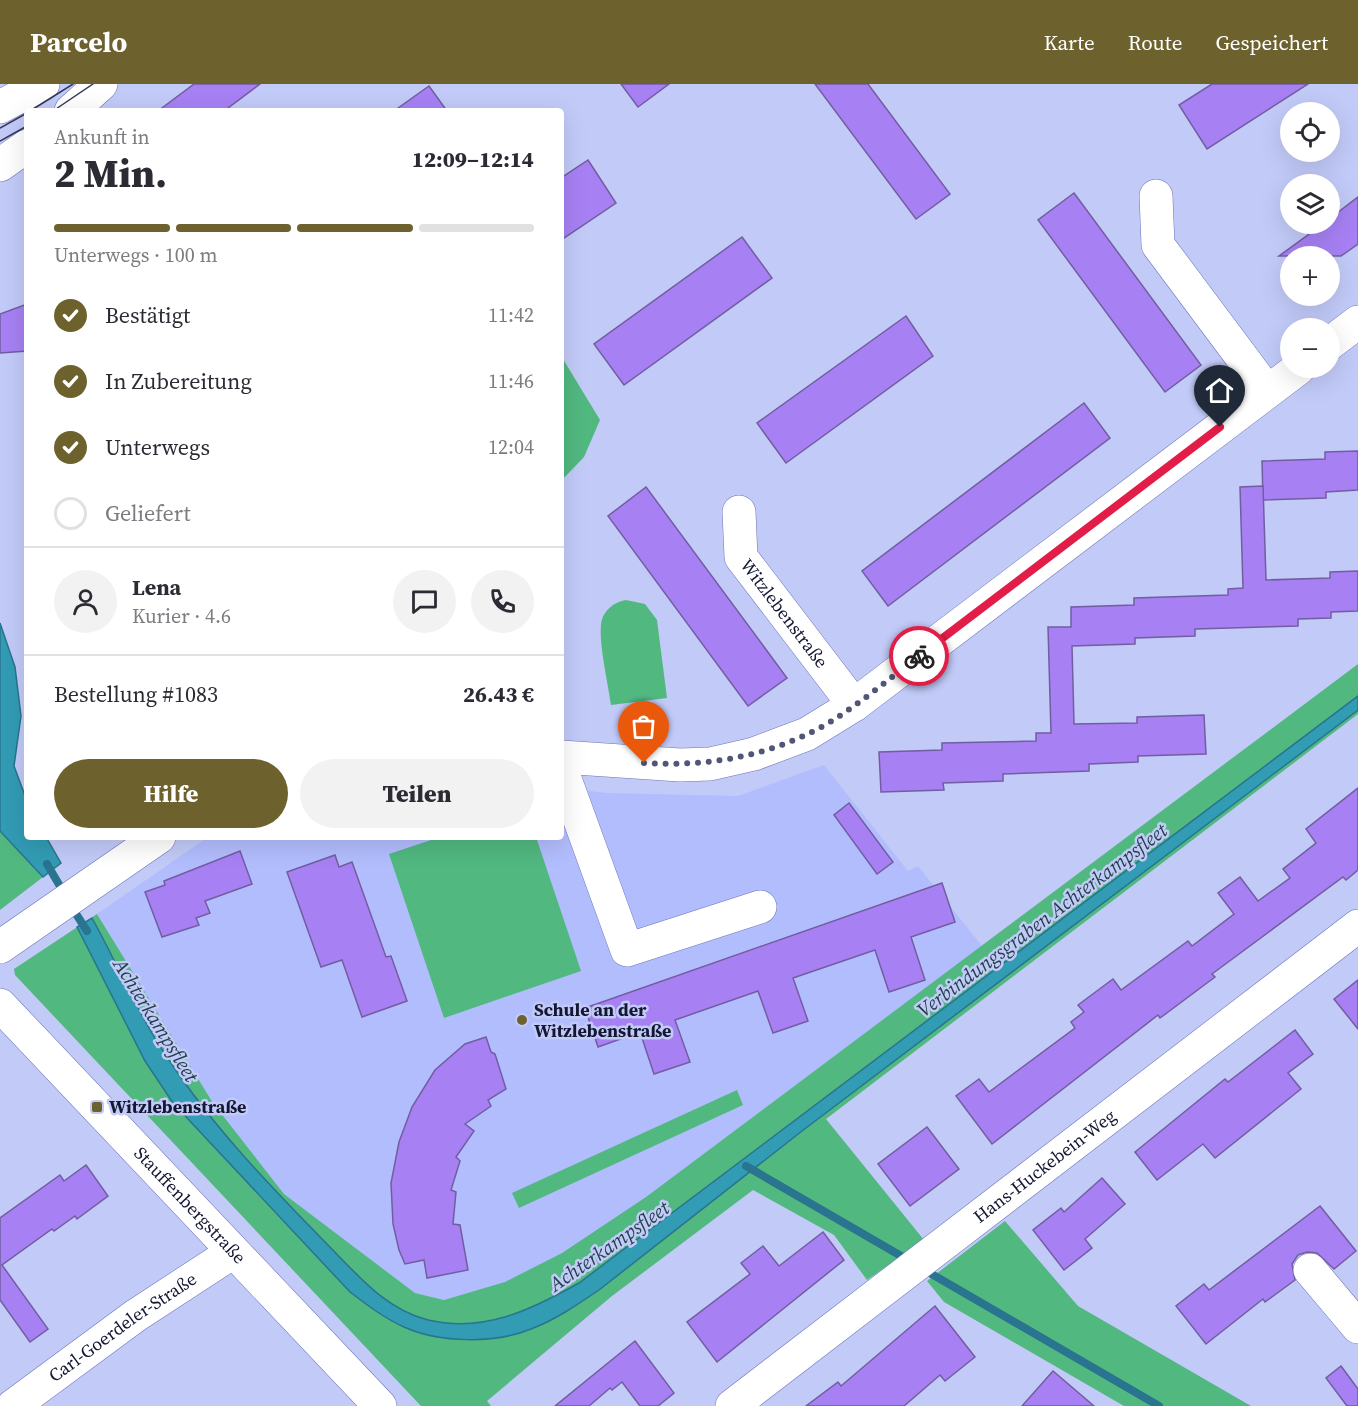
<!DOCTYPE html>
<html lang="de">
<meta charset="utf-8">
<style>
:root{--surface:#fff;--page:#f2f2f3;--text:#2b2b33;--muted:#7c7c81;--line:#e1e1e2;--accent:#6d612e}
body{margin:0;font-family:"Source Serif 4",serif;background:var(--page);color:var(--text);height:100vh;display:flex;flex-direction:column;font-size:22px;white-space:nowrap}
*{box-sizing:border-box;margin:0}
p{font-size:20px;color:var(--muted)}
.icon{flex:none;width:33px;height:33px;fill:none;stroke:currentColor;stroke-width:2;stroke-linecap:round;stroke-linejoin:round}
.map{position:relative;flex:1;overflow:hidden}
.panel{position:absolute;left:24px;top:24px;width:540px;height:732px;display:flex;flex-direction:column;background:var(--surface);border-radius:6px;box-shadow:0 6px 24px #0002}
.panel>*{flex:none}
.controls{position:absolute;left:1280px;top:18px;display:grid;gap:12px}
.controls a{display:grid;place-items:center;width:60px;height:60px;border-radius:50%;background:var(--surface);box-shadow:0 6px 24px #0002;font-size:30px}
.pin{position:absolute;display:grid;place-items:center;width:51px;height:51px;color:#fff;margin:-62px -26px;border-radius:50% 50% 50% 0;rotate:-45deg;box-shadow:0 0 6px #0007}
.pin .icon{rotate:45deg}
.courier{position:absolute;display:grid;place-items:center;width:60px;height:60px;margin:-30px;border:4px solid #e11d48;border-radius:50%;background:#fff;color:#222;box-shadow:0 2px 8px #0007}
.summary em{font-style:normal;font-weight:800}
.summary div{display:flex;flex-direction:column-reverse}
.summary{display:flex;align-items:center;justify-content:space-between;height:102px;padding:0 30px}
h1{font-size:39px;font-weight:800;line-height:45px}
.bar{display:grid;grid-template-columns:repeat(4,1fr);gap:9px 6px;align-content:center;height:72px;padding:0 30px}
.bar i{height:8px;border-radius:4px;background:var(--line)}
.bar .selected{background:var(--accent)}
.bar p{grid-column:span 4}
.line{display:flex;align-items:center;gap:15px;padding:0 30px;border-top:2px solid var(--line)}
.line div{flex:1}
.round{display:grid;place-items:center;flex:none;width:63px;height:63px;border-radius:32px;background:var(--page)}
ol{padding:0 30px;list-style:none}
li{display:flex;align-items:center;gap:18px;height:66px}
li p{margin-inline-start:auto}
li .icon{padding:6px;border-radius:50%;background:var(--accent);color:#fff;stroke-width:4}
li:last-child{color:var(--muted)}
li i{width:33px;height:33px;border:3px solid var(--line);border-radius:50%}
.action{display:flex;gap:12px;margin-top:auto;padding:12px 30px}
.action a{flex:1;height:69px;border-radius:36px;background:var(--accent);color:#fff;font-size:24px;font-weight:800;line-height:69px;text-align:center}
.action a+a{background:var(--page);color:var(--text)}
header{display:flex;align-items:center;gap:36px;box-sizing:border-box;height:84px;padding:0 30px;background:var(--accent);color:#fff}
header strong{font-size:28px}
nav{display:flex;gap:33px;margin-inline-start:auto;font-size:21px}
.map>svg:first-child{display:block}
.built{fill:#b2bdfe}
.green{fill:#51b880}
.water{fill:#329cb5;stroke:#29748e;stroke-width:1.5}
.lines{fill:none;stroke-linecap:round;stroke-linejoin:round}
.stream{stroke:#29748e;stroke-width:8}
.building{fill:#a781f4;stroke:#725da1;stroke-width:1.5}
.minor-casing{stroke:#6b74b9;stroke-width:34}
.minor{stroke:#fff;stroke-width:33}
.tram{stroke:#343756;stroke-width:1.5}
.done{stroke:#515677;stroke-width:6;stroke-dasharray:0 10.8}
.route{stroke:#e11d48;stroke-width:8}
.poi-dot{fill:#6d612e;stroke:#c2caf8;stroke-width:2}
.labels{text-anchor:middle;stroke-width:5;stroke-linejoin:round;paint-order:stroke}
.street-label{font-size:18px;fill:#141732;stroke:#c2caf8}
.poi-label{font-size:18px;font-weight:bold;fill:#141732;stroke:#c2caf8;text-anchor:start}
.water-label{font-size:20px;font-style:italic;fill:#1f3e46;stroke:#c2caf8}
</style>
<header>
<strong>Parcelo</strong>
<nav><a>Karte</a><a>Route</a><a>Gespeichert</a></nav>
</header>
<div class="map">
<svg width="1358" height="1322" viewBox="0 0 1358 1322">
<rect width="100%" height="100%" fill="#c2caf8"/>
<!-- built -->
<polygon class="built" points="824,681 908,787 918,782 982,862 646,1113 562,1169 505,1199 444,1216 415,1209 284,1110 213,1019 97,830 208,753 561,753 561,704 607,709 738,712"/>
<!-- green -->
<g class="green">
<polygon points="563,275 600,336 584,373 561,397 561,276"/>
<path d="M 626,516 L 645,520 L 657,536 L 667,614 L 611,621 C 608,599 599,561 601,541 C 602,527 614,518 626,516 Z"/>
<polygon points="1358,580 1358,630 826,1035 924,1156 867,1196 834,1151 753,1106 612,1212 487,1317 491,1322 421,1322 15,891 14,885 97,830 213,1019 284,1110 415,1209 444,1216 505,1198 562,1169 646,1113"/>
<polygon points="0,747 43,793 0,826"/>
<polygon points="440,753 536,753 581,887 444,934 389,770"/>
<polygon points="737,1006 743,1021 519,1124 512,1109"/>
<polygon points="1005,1137 1078,1222 1251,1322 1124,1322 944,1218 927,1197"/>
</g>
<!-- water -->
<g class="water">
<polygon points="0,539 15,583 21,632 14,682 27,717 27,753 46,753 61,779 43,793 0,747"/>
<path d="M 1358,612 L 1358,626 L 802,1047 L 599,1206 C 577,1221 555,1236 531,1245 C 495,1260 439,1259 404,1243 C 384,1234 367,1221 350,1208 L 173,1019 L 145,977 L 77,843 L 92,834 C 115,875 133,919 158,959 C 204,1033 263,1095 324,1157 C 355,1188 384,1225 428,1236 C 484,1249 531,1226 579,1199 Z"/>
</g>
<g class="lines">
<!-- stream -->
<g class="stream">
<polyline points="47,780 64,809"/>
<polyline points="71,822 87,847"/>
<polyline points="746,1082 908,1176"/>
<polyline points="923,1185 1159,1322"/>
</g>
</g>
<!-- building -->
<g class="building">
<polygon points="194,0 260,0 224,27 158,27"/>
<polygon points="621,0 669,0 638,23"/>
<polygon points="815,0 868,0 950,110 916,135"/>
<polygon points="1212,0 1308,0 1207,65 1179,21"/>
<polygon points="429,2 447,27 394,27"/>
<polygon points="588,76 616,119 561,156 561,94"/>
<polygon points="1074,109 1201,281 1165,308 1038,136"/>
<polygon points="1358,113 1358,160 1341,172 1279,172 1323,140 1329,140 1329,135"/>
<polygon points="742,153 772,194 624,301 594,260"/>
<polygon points="27,220 27,267 0,269 0,230"/>
<polygon points="906,232 933,272 786,379 757,339"/>
<polygon points="1084,319 1110,354 888,522 862,487"/>
<polygon points="1358,367 1358,406 1326,408 1326,414 1263,416 1262,377 1325,375 1325,368"/>
<polygon points="1263,402 1266,496 1330,494 1330,488 1358,487 1358,527 1331,528 1331,534 1298,535 1298,542 1195,545 1195,552 1135,554 1135,560 1072,562 1074,640 1137,639 1137,633 1204,631 1206,670 1138,672 1138,678 1089,680 1089,687 1003,690 1003,697 943,699 944,706 881,708 879,668 942,666 942,659 1036,657 1036,649 1051,649 1048,543 1071,543 1071,523 1134,521 1134,514 1228,511 1228,505 1243,504 1240,403"/>
<polygon points="646,403 787,594 748,622 608,432"/>
<polygon points="1358,704 1358,786 1346,796 1343,793 1212,890 1215,893 1160,934 1158,931 992,1060 956,1012 979,995 989,1008 1075,944 1071,938 1084,928 1078,921 1113,895 1121,906 1188,857 1192,862 1234,830 1218,809 1240,793 1258,817 1290,794 1283,785 1316,759 1306,745"/>
<polygon points="849,719 893,778 877,790 834,731"/>
<polygon points="240,767 252,800 205,817 210,829 196,834 199,841 162,853 145,808 165,801 164,797"/>
<polygon points="335,771 339,783 352,778 386,873 391,872 407,917 362,933 342,876 321,883 287,788"/>
<polygon points="942,799 955,838 911,853 925,896 889,908 875,866 793,894 808,937 773,949 758,907 675,936 690,978 654,990 640,948 598,963 585,924"/>
<polygon points="1358,896 1358,945 1334,915"/>
<polygon points="1295,946 1313,970 1288,989 1301,1005 1215,1074 1203,1060 1157,1096 1135,1068 1225,995 1228,998"/>
<polygon points="486,953 491,968 495,970 506,1005 488,1016 491,1022 465,1040 474,1047 456,1073 460,1077 451,1106 456,1108 453,1140 460,1141 468,1186 427,1194 424,1176 405,1180 399,1166 393,1140 391,1099 399,1058 412,1023 435,986 465,960"/>
<polygon points="927,1043 959,1085 910,1122 878,1080"/>
<polygon points="86,1081 108,1112 77,1135 75,1132 54,1147 52,1145 2,1181 48,1245 30,1258 0,1216 0,1134 60,1091 64,1097"/>
<polygon points="1102,1094 1125,1120 1085,1155 1092,1164 1064,1186 1033,1146 1061,1124 1064,1128"/>
<polygon points="1320,1122 1356,1167 1334,1185 1317,1169 1307,1168 1298,1171 1292,1180 1295,1196 1265,1218 1263,1215 1206,1260 1176,1222 1204,1200 1209,1206"/>
<polygon points="823,1148 844,1176 717,1278 687,1238 750,1190 741,1179 763,1162 779,1182"/>
<polygon points="935,1222 975,1273 945,1297 940,1291 904,1322 806,1322 838,1298 841,1302"/>
<polygon points="635,1257 674,1309 658,1322 640,1322 622,1298 612,1306 610,1304 589,1322 555,1322"/>
<polygon points="1341,1282 1358,1305 1358,1322 1347,1322 1326,1294"/>
<polygon points="1053,1287 1094,1322 1022,1322"/>
</g>
<g class="lines">
<!-- minor casing -->
<g class="minor-casing">
<g id="minor">
<polyline points="0,23 43,0"/>
<polyline points="71,27 101,0"/>
<polyline points="0,81 27,62"/>
<polyline points="1156,112 1158,161 1267,307"/>
<polyline points="1329,260 1358,238"/>
<path id="s1" d="M 739,428 L 741,473 L 854,621"/>
<polyline points="561,673 680,681 710,680 754,670 807,650 854,621 1299,284"/>
<polyline points="561,684 627,866 760,823"/>
<polyline points="0,863 159,753"/>
<path id="s2" d="M 0,921 L 380,1322"/>
<polyline points="1310,1186 1358,1243"/>
<path id="s3" d="M 13,1322 L 135,1232 L 233,1168"/>
<path id="s4" d="M 732,1322 L 1358,842"/>
</g>
</g>
<!-- minor -->
<use href="#minor" class="minor"/>
<!-- tram -->
<g class="tram">
<polyline points="30,27 73,0"/>
<polyline points="53,27 93,0"/>
<polyline points="0,44 27,29"/>
<polyline points="0,57 27,42"/>
</g>
</g>
<g class="lines">
<!-- done -->
<path class="done" d="M 644,679 C 709,683 773,672 830,638 C 861,619 890,594 919,572"/>
<!-- route -->
<polyline class="route" points="919,572 1220,343"/>
</g>
<!-- markers -->
<g class="poi-dot">
<circle cx="522" cy="936" r="6"/>
<rect x="91" y="1017" width="12" height="12" rx="3"/>
</g>
<g class="labels">
<!-- street labels -->
<g class="street-label">
<text dy="6" stroke="none"><textPath href="#s1" startOffset="116">Witzlebenstraße</textPath></text>
<text dy="6" stroke="none"><textPath href="#s4" startOffset="394">Hans-Huckebein-Weg</textPath></text>
<text dy="6" stroke="none"><textPath href="#s2" startOffset="276">Stauffenbergstraße</textPath></text>
<text dy="6" stroke="none"><textPath href="#s3" startOffset="135">Carl-Goerdeler-Straße</textPath></text>
</g>
<!-- poi labels -->
<g class="poi-label">
<text x="534" y="932">Schule an der<tspan x="534" dy="21">Witzlebenstraße</tspan></text>
<text x="109" y="1029">Witzlebenstraße</text>
</g>
<!-- water labels -->
<g class="water-label">
<text transform="translate(1042 836) rotate(-37)" y="7">Verbindungsgraben Achterkampsfleet</text>
<text transform="translate(156 936) rotate(58)" y="7">Achterkampsfleet</text>
<text transform="translate(609 1162) rotate(-35)" y="7">Achterkampsfleet</text>
</g>
</g>
</svg>
<div class="controls">
<a><svg class="icon" aria-label="locate" viewBox="0 0 24 24"><circle cx="12" cy="12" r="6"/><path d="M12 2v4M12 18v4M2 12h4M18 12h4"/></svg></a>
<a><svg class="icon" aria-label="layers" viewBox="0 0 24 24"><path d="M12 4l9 5-9 5-9-5zM3 14l9 5 9-5"/></svg></a>
<a>+</a>
<a>−</a>
</div>
<div class="pin" style="left:644px;top:679px;background:#ea580c"><svg class="icon" aria-label="bag" viewBox="0 0 24 24"><path d="M5 8h14l-1 12H6zM9 8a3 3 0 0 1 6 0"/></svg></div>
<div class="pin" style="left:1220px;top:343px;background:#1f2937"><svg class="icon" aria-label="home" viewBox="0 0 24 24"><path d="M3 11l9-7 9 7M6 9v11h12V9"/></svg></div>
<div class="courier" style="left:919px;top:572px"><svg class="icon" aria-label="bike" viewBox="0 0 24 24"><circle cx="6" cy="16" r="4"/><circle cx="18" cy="16" r="4"/><path d="M6 16l4-8h5l3 8M10 8l3 8H6M13 5h3"/></svg></div>
<section class="panel">
<div class="summary"><div><h1>2 Min.</h1><p>Ankunft in</p></div><em>12:09–12:14</em></div>
<div class="bar"><i class="selected"></i><i class="selected"></i><i class="selected"></i><i></i><p>Unterwegs · 100 m</p></div>
<ol>
<li><svg class="icon" aria-label="check" viewBox="0 0 24 24"><path d="M5 12l5 5 9-10"/></svg>Bestätigt<p>11:42</p></li>
<li><svg class="icon" aria-label="check" viewBox="0 0 24 24"><path d="M5 12l5 5 9-10"/></svg>In Zubereitung<p>11:46</p></li>
<li><svg class="icon" aria-label="check" viewBox="0 0 24 24"><path d="M5 12l5 5 9-10"/></svg>Unterwegs<p>12:04</p></li>
<li><i></i>Geliefert</li>
</ol>
<div class="line" style="height:108px"><a class="round"><svg class="icon" aria-label="person" viewBox="0 0 24 24"><circle cx="12" cy="8" r="4"/><path d="M4 21q1-7 8-7t8 7"/></svg></a><div><b>Lena</b><p>Kurier · 4.6</p></div><a class="round"><svg class="icon" aria-label="chat" viewBox="0 0 24 24"><path d="M4 5h16v11H9l-5 4z"/></svg></a><a class="round"><svg class="icon" aria-label="phone" viewBox="0 0 24 24"><path d="M5 4h4l2 5-3 2q2 4 5 5l2-3 5 2v4C11 20 4 13 5 4z"/></svg></a></div>
<div class="line" style="height:78px"><div>Bestellung #1083</div><b>26.43 €</b></div>
<div class="action"><a>Hilfe</a><a>Teilen</a></div>
</section>
</div>
